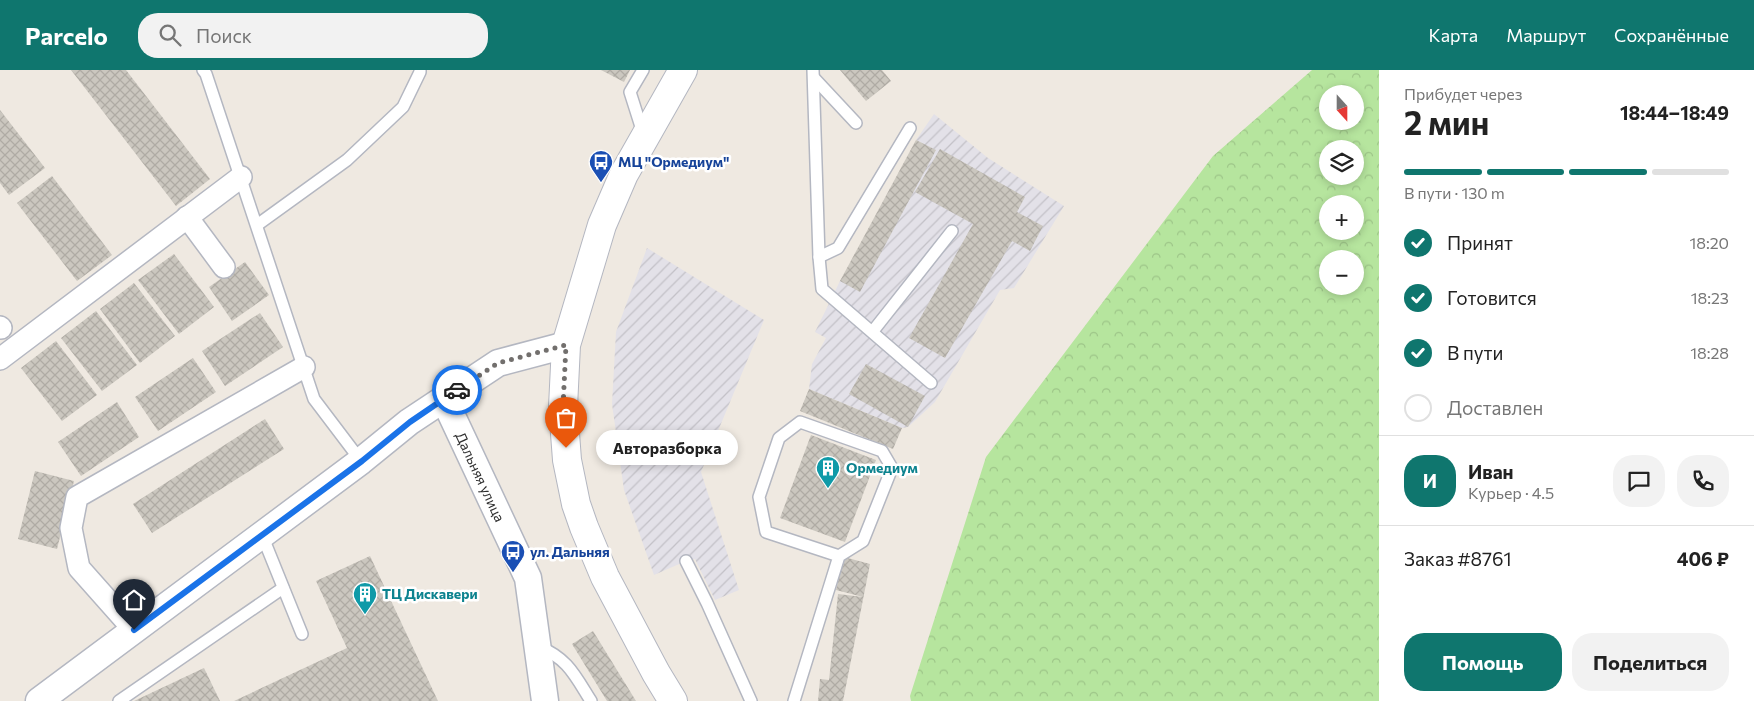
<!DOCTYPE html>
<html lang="ru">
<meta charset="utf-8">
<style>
:root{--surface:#fff;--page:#f2f2f2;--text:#222;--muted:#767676;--line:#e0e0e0;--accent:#0f766e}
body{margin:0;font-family:Commissioner,sans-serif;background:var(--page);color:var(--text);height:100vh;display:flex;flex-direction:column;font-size:19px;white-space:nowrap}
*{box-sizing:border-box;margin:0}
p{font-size:16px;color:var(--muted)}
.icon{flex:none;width:28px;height:28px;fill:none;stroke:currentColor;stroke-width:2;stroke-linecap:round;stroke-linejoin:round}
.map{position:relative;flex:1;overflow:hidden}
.drawer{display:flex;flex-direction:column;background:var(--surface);width:375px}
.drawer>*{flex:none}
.needle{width:32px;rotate:159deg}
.fabs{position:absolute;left:1319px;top:15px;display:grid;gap:10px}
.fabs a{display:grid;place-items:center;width:45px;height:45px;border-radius:50%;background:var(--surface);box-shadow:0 2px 8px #0003;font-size:25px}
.pin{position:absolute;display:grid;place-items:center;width:42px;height:42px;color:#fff;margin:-51px -21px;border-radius:50% 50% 50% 0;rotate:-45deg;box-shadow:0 0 5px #0007}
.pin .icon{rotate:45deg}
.courier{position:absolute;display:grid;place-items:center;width:50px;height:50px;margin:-25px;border:4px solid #1a73e8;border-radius:50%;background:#fff;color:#222;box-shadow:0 1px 6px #0007}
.bubble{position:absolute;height:35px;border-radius:18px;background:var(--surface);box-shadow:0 2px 8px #0003;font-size:16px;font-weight:700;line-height:35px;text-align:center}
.head em{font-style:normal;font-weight:700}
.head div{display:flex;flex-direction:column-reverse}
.head{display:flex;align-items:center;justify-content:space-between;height:85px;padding:0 25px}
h1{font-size:32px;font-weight:700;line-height:38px}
.bar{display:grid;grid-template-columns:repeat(4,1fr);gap:8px 5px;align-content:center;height:60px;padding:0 25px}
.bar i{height:6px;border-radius:4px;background:var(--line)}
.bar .current{background:var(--accent)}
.bar p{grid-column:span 4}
.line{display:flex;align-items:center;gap:12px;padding:0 25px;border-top:1px solid var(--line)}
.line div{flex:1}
.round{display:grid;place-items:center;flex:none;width:52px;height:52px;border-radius:20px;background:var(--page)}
ol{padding:0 25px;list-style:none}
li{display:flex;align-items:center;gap:15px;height:55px}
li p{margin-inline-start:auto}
li .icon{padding:5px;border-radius:50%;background:var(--accent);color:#fff;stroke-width:4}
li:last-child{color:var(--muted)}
li i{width:28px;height:28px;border:2px solid var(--line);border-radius:50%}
.action{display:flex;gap:10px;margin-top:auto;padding:10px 25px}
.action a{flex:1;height:58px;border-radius:20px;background:var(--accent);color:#fff;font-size:20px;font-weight:700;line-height:58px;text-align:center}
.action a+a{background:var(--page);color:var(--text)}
header{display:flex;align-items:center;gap:30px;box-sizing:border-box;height:70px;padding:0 25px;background:var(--accent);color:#fff}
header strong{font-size:24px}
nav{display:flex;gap:28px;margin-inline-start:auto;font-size:18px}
.search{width:350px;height:45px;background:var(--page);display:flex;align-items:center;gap:12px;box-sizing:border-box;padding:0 18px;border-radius:20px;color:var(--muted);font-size:19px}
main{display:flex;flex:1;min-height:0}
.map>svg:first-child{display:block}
.industrial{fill:url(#industrial-furrows)}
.forest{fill:url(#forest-crowns);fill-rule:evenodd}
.building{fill:url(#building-cross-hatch)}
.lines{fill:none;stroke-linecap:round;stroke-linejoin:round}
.service-casing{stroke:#b4b7c1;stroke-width:14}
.minor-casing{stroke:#b4b7c1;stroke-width:24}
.tertiary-casing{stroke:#b4b7c1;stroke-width:29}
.secondary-casing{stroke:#b4b7c1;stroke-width:30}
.service{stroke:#fff;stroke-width:11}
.minor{stroke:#fff;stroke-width:21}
.tertiary{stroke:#fff;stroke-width:26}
.secondary{stroke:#fff;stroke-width:28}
.done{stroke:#726f6d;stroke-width:5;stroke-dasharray:0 9}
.route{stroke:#1a73e8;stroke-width:6}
.labels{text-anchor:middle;stroke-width:5;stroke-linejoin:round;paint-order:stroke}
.transit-label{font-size:14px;font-weight:bold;fill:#164399;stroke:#fff;text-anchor:start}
.culture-label{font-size:14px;font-weight:bold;fill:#0d838f;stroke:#fff;text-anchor:start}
.street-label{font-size:14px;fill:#2e2e2e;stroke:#fff}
</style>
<header>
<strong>Parcelo</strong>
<div class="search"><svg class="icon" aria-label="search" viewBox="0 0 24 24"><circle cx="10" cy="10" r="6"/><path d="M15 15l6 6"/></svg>Поиск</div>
<nav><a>Карта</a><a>Маршрут</a><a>Сохранённые</a></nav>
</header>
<main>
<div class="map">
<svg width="1379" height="631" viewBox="0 0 1379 631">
<defs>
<pattern id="industrial-furrows" width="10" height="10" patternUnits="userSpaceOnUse" patternTransform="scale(1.25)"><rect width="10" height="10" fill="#e3e1e8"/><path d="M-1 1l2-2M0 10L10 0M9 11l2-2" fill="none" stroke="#c3c1c7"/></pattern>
<pattern id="forest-crowns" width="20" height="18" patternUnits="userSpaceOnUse" patternTransform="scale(1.25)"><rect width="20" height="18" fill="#b6e59e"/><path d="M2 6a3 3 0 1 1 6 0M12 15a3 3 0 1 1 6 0" fill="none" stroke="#9dc588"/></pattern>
<pattern id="building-cross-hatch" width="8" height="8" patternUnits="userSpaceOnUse" patternTransform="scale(1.25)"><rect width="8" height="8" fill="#cbc7bf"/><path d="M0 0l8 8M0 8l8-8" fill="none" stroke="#afaba4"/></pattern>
</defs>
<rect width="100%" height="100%" fill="#efe9e1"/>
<!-- industrial -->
<g class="industrial">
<polygon points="934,44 988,88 1064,136 1014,218 1000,220 935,332 908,357 902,358 809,319 812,294 826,268 815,262 840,211 935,80 916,70"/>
<polygon points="647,178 764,250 701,402 739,520 715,530 695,489 686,491 654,505 624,420 612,334 616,262"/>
</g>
<!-- forest -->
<path class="forest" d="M 1312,0 L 1379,0 L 1379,631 L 911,631 L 910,626 L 986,387 L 1213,86 ZM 1328,24 L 1355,24 L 1355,51 L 1328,51 ZM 1328,79 L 1355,79 L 1355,106 L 1328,106 ZM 1328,134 L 1355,134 L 1355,161 L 1328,161 ZM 1328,189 L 1355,189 L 1355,216 L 1328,216 Z"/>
<!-- building -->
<g class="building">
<polygon points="71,0 126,0 210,109 176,136"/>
<polygon points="601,0 630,0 624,12"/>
<polygon points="840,0 882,0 891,11 866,31"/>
<polygon points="0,40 45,98 9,125 0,113"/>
<polygon points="916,70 936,80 860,222 840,211"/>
<polygon points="940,79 1025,127 1017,142 1043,156 1030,181 1012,171 945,288 909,268 973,154 915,122"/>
<polygon points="52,106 112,185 77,211 17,133"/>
<polygon points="174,184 214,237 179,264 138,210"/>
<polygon points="245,192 269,225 232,251 209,217"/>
<polygon points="134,213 175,266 140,293 100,239"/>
<polygon points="96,241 137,295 102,321 61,268"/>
<polygon points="260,243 283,277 225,316 202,281"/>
<polygon points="56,271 97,325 62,351 21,298"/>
<polygon points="193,288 216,322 158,361 135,327"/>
<polygon points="866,294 925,326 908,357 849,324"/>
<polygon points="809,319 902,358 893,379 800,341"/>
<polygon points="117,332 139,367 81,406 58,372"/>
<polygon points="265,349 284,379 152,463 133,434"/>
<polygon points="811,365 876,390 845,472 780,448"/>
<polygon points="35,401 74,411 57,479 18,469"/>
<polygon points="370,486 438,631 234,631 347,578 316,511"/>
<polygon points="844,487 870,494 843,631 818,631 820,609 829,610 838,524 863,527 836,520"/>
<polygon points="593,561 636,631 607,631 572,574"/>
<polygon points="204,598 220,631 134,631"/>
</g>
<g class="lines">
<!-- service casing -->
<g class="service-casing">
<g id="service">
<polyline points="203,0 206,4 314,329 361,391"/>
<polyline points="643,0 630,22 643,63"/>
<polyline points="813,0 819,187 822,219 931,313"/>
<polyline points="814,8 856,53"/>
<polyline points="257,155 347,90 403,37 420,2 420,0"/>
<polyline points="819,187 838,178 910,58"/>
<polyline points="873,261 952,161"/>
<polyline points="262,465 302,564"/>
<polyline points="686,491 707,533 751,631"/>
<path d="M 538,576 C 568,589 574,604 591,631"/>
<polyline points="119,631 283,518"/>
<polyline points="794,631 839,486 863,471 892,398 882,381 800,352 779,368 759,427 766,462 839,486"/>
</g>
</g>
<!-- minor casing -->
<g class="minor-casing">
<g id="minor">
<polyline points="187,147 224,197"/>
<polyline points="0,257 1,258"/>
<polyline points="0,289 241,107"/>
<polyline points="134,560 79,498 71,458 77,427 304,297"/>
</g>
</g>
<!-- tertiary casing -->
<g class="tertiary-casing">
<g id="tertiary">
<polyline points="444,329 528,508 545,631"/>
<polyline points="39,631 361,391 409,352 498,293 566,275"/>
</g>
</g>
<!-- secondary casing -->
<g class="secondary-casing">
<polyline id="secondary" points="673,631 656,603 605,507 584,457 576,434 567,390 563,337 566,275 602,155 624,104 683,0"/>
</g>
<!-- service -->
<use href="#service" class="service"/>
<!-- minor -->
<use href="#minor" class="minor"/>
<!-- tertiary -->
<use href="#tertiary" class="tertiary"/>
<!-- secondary -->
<use href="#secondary" class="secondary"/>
</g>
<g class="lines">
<!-- done -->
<polyline class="done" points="457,320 498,293 566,275 563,337 566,378"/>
<!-- route -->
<polyline class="route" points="134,560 362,391 410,352 457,320"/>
</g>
<!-- icons -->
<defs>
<g id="bus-pin" transform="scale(1.25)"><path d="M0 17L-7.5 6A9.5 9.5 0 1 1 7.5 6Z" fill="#1a4fb4" stroke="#fff"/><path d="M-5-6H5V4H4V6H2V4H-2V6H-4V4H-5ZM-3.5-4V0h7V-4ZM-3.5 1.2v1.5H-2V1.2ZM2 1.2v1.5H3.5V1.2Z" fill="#fff"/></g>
<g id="building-pin" transform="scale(1.25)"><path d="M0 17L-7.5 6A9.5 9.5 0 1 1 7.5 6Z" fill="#0f9aa8" stroke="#fff"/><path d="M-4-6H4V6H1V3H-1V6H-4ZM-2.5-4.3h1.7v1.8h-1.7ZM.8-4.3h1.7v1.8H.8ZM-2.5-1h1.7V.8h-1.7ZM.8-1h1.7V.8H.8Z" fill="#fff"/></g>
</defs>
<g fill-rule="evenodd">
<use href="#bus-pin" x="601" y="92"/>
<use href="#building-pin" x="828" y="398"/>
<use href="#bus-pin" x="513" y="482"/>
<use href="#building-pin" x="365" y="524"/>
</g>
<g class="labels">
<!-- transit labels -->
<g class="transit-label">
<text x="618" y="97">МЦ "Ормедиум"</text>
<text x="530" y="487">ул. Дальняя</text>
</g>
<!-- culture labels -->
<g class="culture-label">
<text x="846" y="403">Ормедиум</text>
<text x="382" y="529">ТЦ Дискавери</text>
</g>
<!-- street labels -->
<g class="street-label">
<text transform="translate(480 407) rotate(65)" y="5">Дальняя улица</text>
</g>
</g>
</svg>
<div class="fabs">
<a><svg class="needle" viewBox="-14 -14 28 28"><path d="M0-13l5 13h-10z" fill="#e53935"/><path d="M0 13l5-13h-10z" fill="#767676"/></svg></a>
<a><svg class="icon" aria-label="layers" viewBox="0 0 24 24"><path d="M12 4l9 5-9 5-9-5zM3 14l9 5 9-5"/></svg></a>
<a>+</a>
<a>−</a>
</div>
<div class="pin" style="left:566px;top:378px;background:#ea580c"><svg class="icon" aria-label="bag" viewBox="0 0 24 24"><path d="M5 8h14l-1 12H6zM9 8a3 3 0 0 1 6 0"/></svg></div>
<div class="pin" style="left:134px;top:560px;background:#1f2937"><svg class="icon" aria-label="home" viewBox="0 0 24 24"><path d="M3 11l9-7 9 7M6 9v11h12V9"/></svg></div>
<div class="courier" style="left:457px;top:320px"><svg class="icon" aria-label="car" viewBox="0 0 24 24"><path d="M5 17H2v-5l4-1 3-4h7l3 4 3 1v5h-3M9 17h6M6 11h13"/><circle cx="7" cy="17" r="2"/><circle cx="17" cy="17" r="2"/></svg></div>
<div class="bubble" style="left:596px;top:360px;width:142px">Авторазборка</div>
</div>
<section class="drawer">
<div class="head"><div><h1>2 мин</h1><p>Прибудет через</p></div><em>18:44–18:49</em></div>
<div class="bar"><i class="current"></i><i class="current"></i><i class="current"></i><i></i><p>В пути · 130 m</p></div>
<ol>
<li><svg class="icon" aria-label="check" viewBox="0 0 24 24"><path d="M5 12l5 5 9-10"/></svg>Принят<p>18:20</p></li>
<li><svg class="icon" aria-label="check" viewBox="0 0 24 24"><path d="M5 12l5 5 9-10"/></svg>Готовится<p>18:23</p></li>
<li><svg class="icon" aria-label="check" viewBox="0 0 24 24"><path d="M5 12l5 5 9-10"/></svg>В пути<p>18:28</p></li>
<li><i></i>Доставлен</li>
</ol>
<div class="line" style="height:90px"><b class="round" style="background:var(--accent);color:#fff">И</b><div><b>Иван</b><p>Курьер · 4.5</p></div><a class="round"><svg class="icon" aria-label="chat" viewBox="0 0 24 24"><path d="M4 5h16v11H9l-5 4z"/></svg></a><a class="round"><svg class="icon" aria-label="phone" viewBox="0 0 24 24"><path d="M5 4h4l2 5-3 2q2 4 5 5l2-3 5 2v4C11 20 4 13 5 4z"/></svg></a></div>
<div class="line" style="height:65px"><div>Заказ #8761</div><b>406 ₽</b></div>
<div class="action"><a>Помощь</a><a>Поделиться</a></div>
</section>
</main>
